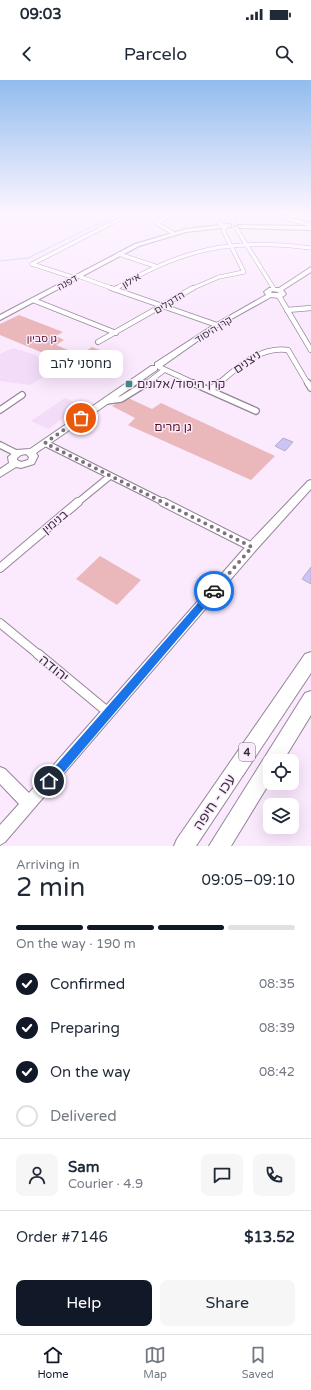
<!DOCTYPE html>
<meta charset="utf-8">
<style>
:root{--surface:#fff;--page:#f6f6f7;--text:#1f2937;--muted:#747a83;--line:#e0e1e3;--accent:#111827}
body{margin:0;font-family:"Varela Round",Heebo,sans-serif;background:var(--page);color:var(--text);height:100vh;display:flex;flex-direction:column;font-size:15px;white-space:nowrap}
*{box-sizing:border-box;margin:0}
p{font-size:13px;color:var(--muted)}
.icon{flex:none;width:22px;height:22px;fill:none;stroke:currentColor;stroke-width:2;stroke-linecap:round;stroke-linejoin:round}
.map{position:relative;height:766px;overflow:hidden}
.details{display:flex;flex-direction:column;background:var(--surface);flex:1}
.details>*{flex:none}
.fabs{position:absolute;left:263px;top:674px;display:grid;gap:8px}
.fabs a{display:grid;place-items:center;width:36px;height:36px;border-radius:8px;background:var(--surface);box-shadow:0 4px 16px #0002;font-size:20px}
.pin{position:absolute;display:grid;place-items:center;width:34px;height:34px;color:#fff;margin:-17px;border:2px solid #fff;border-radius:50%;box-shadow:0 1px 4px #0007}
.courier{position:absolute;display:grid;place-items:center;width:40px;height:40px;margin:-20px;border:3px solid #1a73e8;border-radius:50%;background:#fff;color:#222;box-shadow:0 1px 5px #0007}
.bubble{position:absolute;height:28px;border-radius:8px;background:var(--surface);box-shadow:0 4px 16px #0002;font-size:13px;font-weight:600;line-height:28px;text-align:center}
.summary em{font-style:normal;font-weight:600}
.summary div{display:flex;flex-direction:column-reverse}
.summary{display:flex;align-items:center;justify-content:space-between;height:68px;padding:0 16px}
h1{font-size:26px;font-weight:600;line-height:30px}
.bar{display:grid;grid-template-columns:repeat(4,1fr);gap:6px 4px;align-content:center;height:48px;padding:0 16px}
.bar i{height:5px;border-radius:3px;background:var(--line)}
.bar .active{background:var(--accent)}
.bar p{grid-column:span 4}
.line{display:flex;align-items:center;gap:10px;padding:0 16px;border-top:1px solid var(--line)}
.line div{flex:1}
.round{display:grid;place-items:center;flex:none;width:42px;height:42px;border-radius:8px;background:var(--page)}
ol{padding:0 16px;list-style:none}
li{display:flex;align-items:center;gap:12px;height:44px}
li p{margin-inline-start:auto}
li .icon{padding:4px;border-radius:50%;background:var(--accent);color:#fff;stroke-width:4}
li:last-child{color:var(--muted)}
li i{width:22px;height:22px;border:2px solid var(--line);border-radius:50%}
.button{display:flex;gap:8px;margin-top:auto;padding:8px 16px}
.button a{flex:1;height:46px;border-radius:8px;background:var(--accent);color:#fff;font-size:16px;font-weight:600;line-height:46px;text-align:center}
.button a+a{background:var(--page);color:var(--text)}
.status{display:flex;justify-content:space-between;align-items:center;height:28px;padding:0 20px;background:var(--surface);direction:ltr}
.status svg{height:11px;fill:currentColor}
header{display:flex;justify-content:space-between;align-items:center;height:52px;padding:0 16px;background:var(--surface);font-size:18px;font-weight:600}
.tab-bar{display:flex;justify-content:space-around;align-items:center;height:56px;border-top:1px solid var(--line);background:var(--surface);font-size:11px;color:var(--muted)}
.tab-bar a{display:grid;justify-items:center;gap:2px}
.tab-bar .active{color:var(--accent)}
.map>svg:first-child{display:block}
.built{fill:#f3dcf7}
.green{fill:#eab8ba}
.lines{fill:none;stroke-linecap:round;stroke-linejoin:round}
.stream{stroke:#b2c7f7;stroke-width:1}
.building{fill:#ccc3f6;stroke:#b2aec5}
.street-far4-casing{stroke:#948598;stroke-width:4.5}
.street-far3-casing{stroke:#948598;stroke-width:6}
.street-far2-casing{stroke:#948598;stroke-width:8}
.street-far1-casing{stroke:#948598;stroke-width:10}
.street-casing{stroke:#948598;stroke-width:11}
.secondary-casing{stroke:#948598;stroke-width:2}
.highway-casing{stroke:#948598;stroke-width:2}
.street-far4{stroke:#fff;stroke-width:3.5}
.street-far3{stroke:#fff;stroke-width:4.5}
.street-far2{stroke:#fff;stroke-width:5.5}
.street-far1{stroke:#fff;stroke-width:8}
.street{stroke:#fff;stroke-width:9}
.secondary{fill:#fff;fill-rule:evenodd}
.highway{fill:#fff;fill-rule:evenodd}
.route{fill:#1a73e8}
.done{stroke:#7c717e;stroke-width:4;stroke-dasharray:0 7.2}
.poi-dot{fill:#438980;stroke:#fbe9fe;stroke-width:1.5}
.labels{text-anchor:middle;stroke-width:3;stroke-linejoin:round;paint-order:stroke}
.far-street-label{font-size:10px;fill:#373139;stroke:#fbe9fe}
.far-park-label{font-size:10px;fill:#500e1a;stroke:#fbe9fe}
.shield{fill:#fbe9fe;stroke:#726874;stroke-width:1}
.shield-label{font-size:11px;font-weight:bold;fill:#373139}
.street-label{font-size:12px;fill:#373139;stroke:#fbe9fe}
.poi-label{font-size:12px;fill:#373139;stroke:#fbe9fe;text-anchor:start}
.park-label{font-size:12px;fill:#500e1a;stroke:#fbe9fe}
.near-street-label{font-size:14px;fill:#373139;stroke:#fbe9fe}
</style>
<div class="status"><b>09:03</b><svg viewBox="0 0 49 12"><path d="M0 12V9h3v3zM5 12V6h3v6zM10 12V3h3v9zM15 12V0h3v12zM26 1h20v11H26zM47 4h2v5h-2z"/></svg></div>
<header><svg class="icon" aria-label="back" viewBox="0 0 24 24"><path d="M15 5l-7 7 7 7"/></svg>Parcelo<svg class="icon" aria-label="search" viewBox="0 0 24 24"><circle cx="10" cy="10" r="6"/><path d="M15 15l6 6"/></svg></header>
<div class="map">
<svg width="311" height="766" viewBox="0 0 311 766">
<rect width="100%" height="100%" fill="#fbe9fe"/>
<!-- built -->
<g class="built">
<polygon points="13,268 36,275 42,283 46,295 30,305 0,301 0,274"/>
<polygon points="65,318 81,325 48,349 31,341"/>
</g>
<!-- green -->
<g class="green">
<polygon points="19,235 63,252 56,256 64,260 56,265 80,275 92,267 108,273 80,292 63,285 52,292 43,273 0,255 0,244"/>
<polygon points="126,317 152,329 161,323 275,376 251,400 128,345 135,338 112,326"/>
<polygon points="100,476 141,500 117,525 76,499"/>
</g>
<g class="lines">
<!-- stream -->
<polyline class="stream" points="0,181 28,178 120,133"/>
</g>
<!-- building -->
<g class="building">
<polygon points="283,358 293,362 285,371 275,366"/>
<polygon points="311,487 311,504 302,499"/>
</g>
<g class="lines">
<!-- street-far4 casing -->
<g class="street-far4-casing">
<g id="street-far4">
<polyline points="229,133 235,144"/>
<polyline points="268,133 311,145"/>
<polyline points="236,148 274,209"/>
<polyline points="173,153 156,143 174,133"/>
<polyline points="119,174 155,186"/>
<polyline points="32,184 131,133"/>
<polyline points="32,184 75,198"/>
<polyline points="78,196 114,209"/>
<path d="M 115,209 C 182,168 233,158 311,168"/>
<polyline points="191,209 219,197 244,192 223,150 226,146 219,143 213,133"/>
</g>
</g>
<!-- street-far3 casing -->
<g class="street-far3-casing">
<g id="street-far3">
<polyline points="111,208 217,245"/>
<polyline points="115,209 117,208"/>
<polyline points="279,216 311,270"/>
<polyline points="33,220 116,253"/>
<polyline points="287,230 311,228"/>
<polyline points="98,262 193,208"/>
<polyline points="159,287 196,304"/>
<polyline points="146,304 164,290"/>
<path d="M 218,304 C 238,287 260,266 288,270 L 308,304"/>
</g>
</g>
<!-- street-far2 casing -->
<g class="street-far2-casing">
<g id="street-far2">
<polyline points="193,303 256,331"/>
<polyline points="308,303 311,308"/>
<polyline points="210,310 219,303"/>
<polyline points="106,321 121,319 147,303"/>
<polyline points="0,330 22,315"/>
<polyline points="45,363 165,423"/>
<polyline points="0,365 16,373"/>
<polyline points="77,423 110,396"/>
</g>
</g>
<!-- street-far1 casing -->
<g class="street-far1-casing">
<g id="street-far1">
<polyline points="163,422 252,467"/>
<polyline points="0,488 78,422"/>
<polyline points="0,543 39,575"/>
</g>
</g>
<!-- street casing -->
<g class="street-casing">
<polyline id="street" points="38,574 109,633"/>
</g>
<!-- secondary casing -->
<g class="secondary-casing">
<g id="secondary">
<polygon points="229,144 231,145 231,147 186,152 139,166 0,240 0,235 135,164 186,149"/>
<polygon points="238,145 311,146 311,150 240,148 238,147"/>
<path d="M 311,187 L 311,192 L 283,210 L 286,214 C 282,219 277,218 271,217 L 219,246 L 161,287 L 157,287 L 157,290 L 36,373 L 38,376 L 34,384 L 21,388 L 16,387 L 0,397 L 0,389 L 9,383 L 8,377 L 16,370 L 30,369 L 151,286 L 155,286 L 155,283 L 215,244 L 266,215 L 264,212 L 269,208 L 279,208 ZM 272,211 L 278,212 L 279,213 L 272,213 L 271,212 ZM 26,374 L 29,377 L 28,380 L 21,382 L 17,380 L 17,378 L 21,375 Z"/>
<polygon points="311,400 311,409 256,470 5,762 0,765 0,745 19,724 0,704 0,687 5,689 29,713 248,464 308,401"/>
</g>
</g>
<!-- highway casing -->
<g class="highway-casing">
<g id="highway">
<polygon points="311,572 311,593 196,766 174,766 177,759 305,574"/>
<polygon points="311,611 311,635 283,681 270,681 270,702 231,766 209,766 305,613"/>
</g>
</g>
<!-- street-far4 -->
<use href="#street-far4" class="street-far4"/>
<!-- street-far3 -->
<use href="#street-far3" class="street-far3"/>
<!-- street-far2 -->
<use href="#street-far2" class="street-far2"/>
<!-- street-far1 -->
<use href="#street-far1" class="street-far1"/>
<!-- street -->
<use href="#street" class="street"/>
<!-- secondary -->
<use href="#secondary" class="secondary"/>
<!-- highway -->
<use href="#highway" class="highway"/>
</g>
<!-- sky -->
<linearGradient id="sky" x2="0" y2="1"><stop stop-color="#92bcee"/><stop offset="0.55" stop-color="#fdf5ff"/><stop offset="1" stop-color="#fdf5ff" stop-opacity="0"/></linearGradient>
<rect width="311" height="241" fill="url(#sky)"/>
<!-- route -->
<polygon class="route" points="214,507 218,511 217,513 53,705 49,706 45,705 44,701 45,698 211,508"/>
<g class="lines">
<!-- done -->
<polyline class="done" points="81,338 45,363 252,467 214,511"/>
</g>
<!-- markers -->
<rect class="poi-dot" x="125" y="300" width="8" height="8" rx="2"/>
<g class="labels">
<!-- far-street labels -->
<g class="far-street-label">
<text transform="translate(131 200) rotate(-30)" y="4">אילון</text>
<text transform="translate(67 202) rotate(-28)" y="4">דפנה</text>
<text transform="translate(169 222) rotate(-32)" y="4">הדקלים</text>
<text transform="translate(213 249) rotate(-32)" y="4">קרן היסוד</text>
</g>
<!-- far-park labels -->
<g class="far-park-label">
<text x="42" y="262">גן סביון</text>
</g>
<!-- shield labels -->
<rect class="shield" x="239" y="663" width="16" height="18" rx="3"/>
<g class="shield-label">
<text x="247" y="676">4</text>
</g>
<!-- street labels -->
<g class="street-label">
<text transform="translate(247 282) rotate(-35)" y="4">ניצנים</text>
<text transform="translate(55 442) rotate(-40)" y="4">בנימין</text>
</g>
<!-- poi labels -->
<g class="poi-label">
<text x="137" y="308">קרן היסוד/אלונים</text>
</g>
<!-- park labels -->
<g class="park-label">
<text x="173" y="351">גן מרים</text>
</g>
<!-- near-street labels -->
<g class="near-street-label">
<text transform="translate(54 588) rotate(39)" y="5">יהודה</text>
<text transform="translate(214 722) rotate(-56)" y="5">עכו - חיפה</text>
</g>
</g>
</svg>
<div class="fabs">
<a><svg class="icon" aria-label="locate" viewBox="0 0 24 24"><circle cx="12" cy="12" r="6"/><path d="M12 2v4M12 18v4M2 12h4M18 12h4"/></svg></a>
<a><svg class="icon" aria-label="layers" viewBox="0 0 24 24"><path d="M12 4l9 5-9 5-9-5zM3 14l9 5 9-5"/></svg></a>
</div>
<div class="pin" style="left:81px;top:338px;background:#ea580c"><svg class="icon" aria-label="bag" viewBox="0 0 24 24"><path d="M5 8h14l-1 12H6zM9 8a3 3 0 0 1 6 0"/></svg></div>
<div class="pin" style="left:49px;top:701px;background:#1f2937"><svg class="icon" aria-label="home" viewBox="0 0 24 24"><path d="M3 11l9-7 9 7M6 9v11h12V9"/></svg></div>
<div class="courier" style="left:214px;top:511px"><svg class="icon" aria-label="car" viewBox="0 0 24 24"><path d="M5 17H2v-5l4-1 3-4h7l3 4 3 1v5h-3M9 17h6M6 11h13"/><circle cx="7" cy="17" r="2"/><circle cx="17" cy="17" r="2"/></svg></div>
<div class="bubble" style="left:39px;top:270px;width:84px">מחסני להב</div>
</div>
<section class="details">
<div class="summary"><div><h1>2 min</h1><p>Arriving in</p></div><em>09:05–09:10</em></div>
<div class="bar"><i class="active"></i><i class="active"></i><i class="active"></i><i></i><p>On the way · 190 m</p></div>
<ol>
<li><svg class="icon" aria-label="check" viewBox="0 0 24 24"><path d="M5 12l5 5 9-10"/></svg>Confirmed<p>08:35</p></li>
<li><svg class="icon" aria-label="check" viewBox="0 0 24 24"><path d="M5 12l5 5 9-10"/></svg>Preparing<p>08:39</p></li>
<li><svg class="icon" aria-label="check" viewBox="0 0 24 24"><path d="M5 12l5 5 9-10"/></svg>On the way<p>08:42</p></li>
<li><i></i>Delivered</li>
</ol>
<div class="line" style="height:72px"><a class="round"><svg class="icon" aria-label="person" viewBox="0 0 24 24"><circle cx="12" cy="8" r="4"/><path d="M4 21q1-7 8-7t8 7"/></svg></a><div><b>Sam</b><p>Courier · 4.9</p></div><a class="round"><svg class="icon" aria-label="chat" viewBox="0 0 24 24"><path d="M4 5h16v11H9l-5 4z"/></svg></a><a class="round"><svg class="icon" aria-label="phone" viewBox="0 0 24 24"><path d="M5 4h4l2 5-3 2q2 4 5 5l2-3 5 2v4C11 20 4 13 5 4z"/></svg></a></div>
<div class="line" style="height:52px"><div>Order #7146</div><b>$13.52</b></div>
<div class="button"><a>Help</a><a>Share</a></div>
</section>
<nav class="tab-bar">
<a class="active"><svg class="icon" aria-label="home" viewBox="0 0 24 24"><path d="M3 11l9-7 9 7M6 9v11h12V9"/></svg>Home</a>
<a><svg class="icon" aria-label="map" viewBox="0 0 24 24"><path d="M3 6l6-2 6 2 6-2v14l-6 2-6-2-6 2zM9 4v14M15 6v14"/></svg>Map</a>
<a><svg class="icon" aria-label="saved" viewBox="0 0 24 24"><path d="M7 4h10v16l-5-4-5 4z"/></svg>Saved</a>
</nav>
